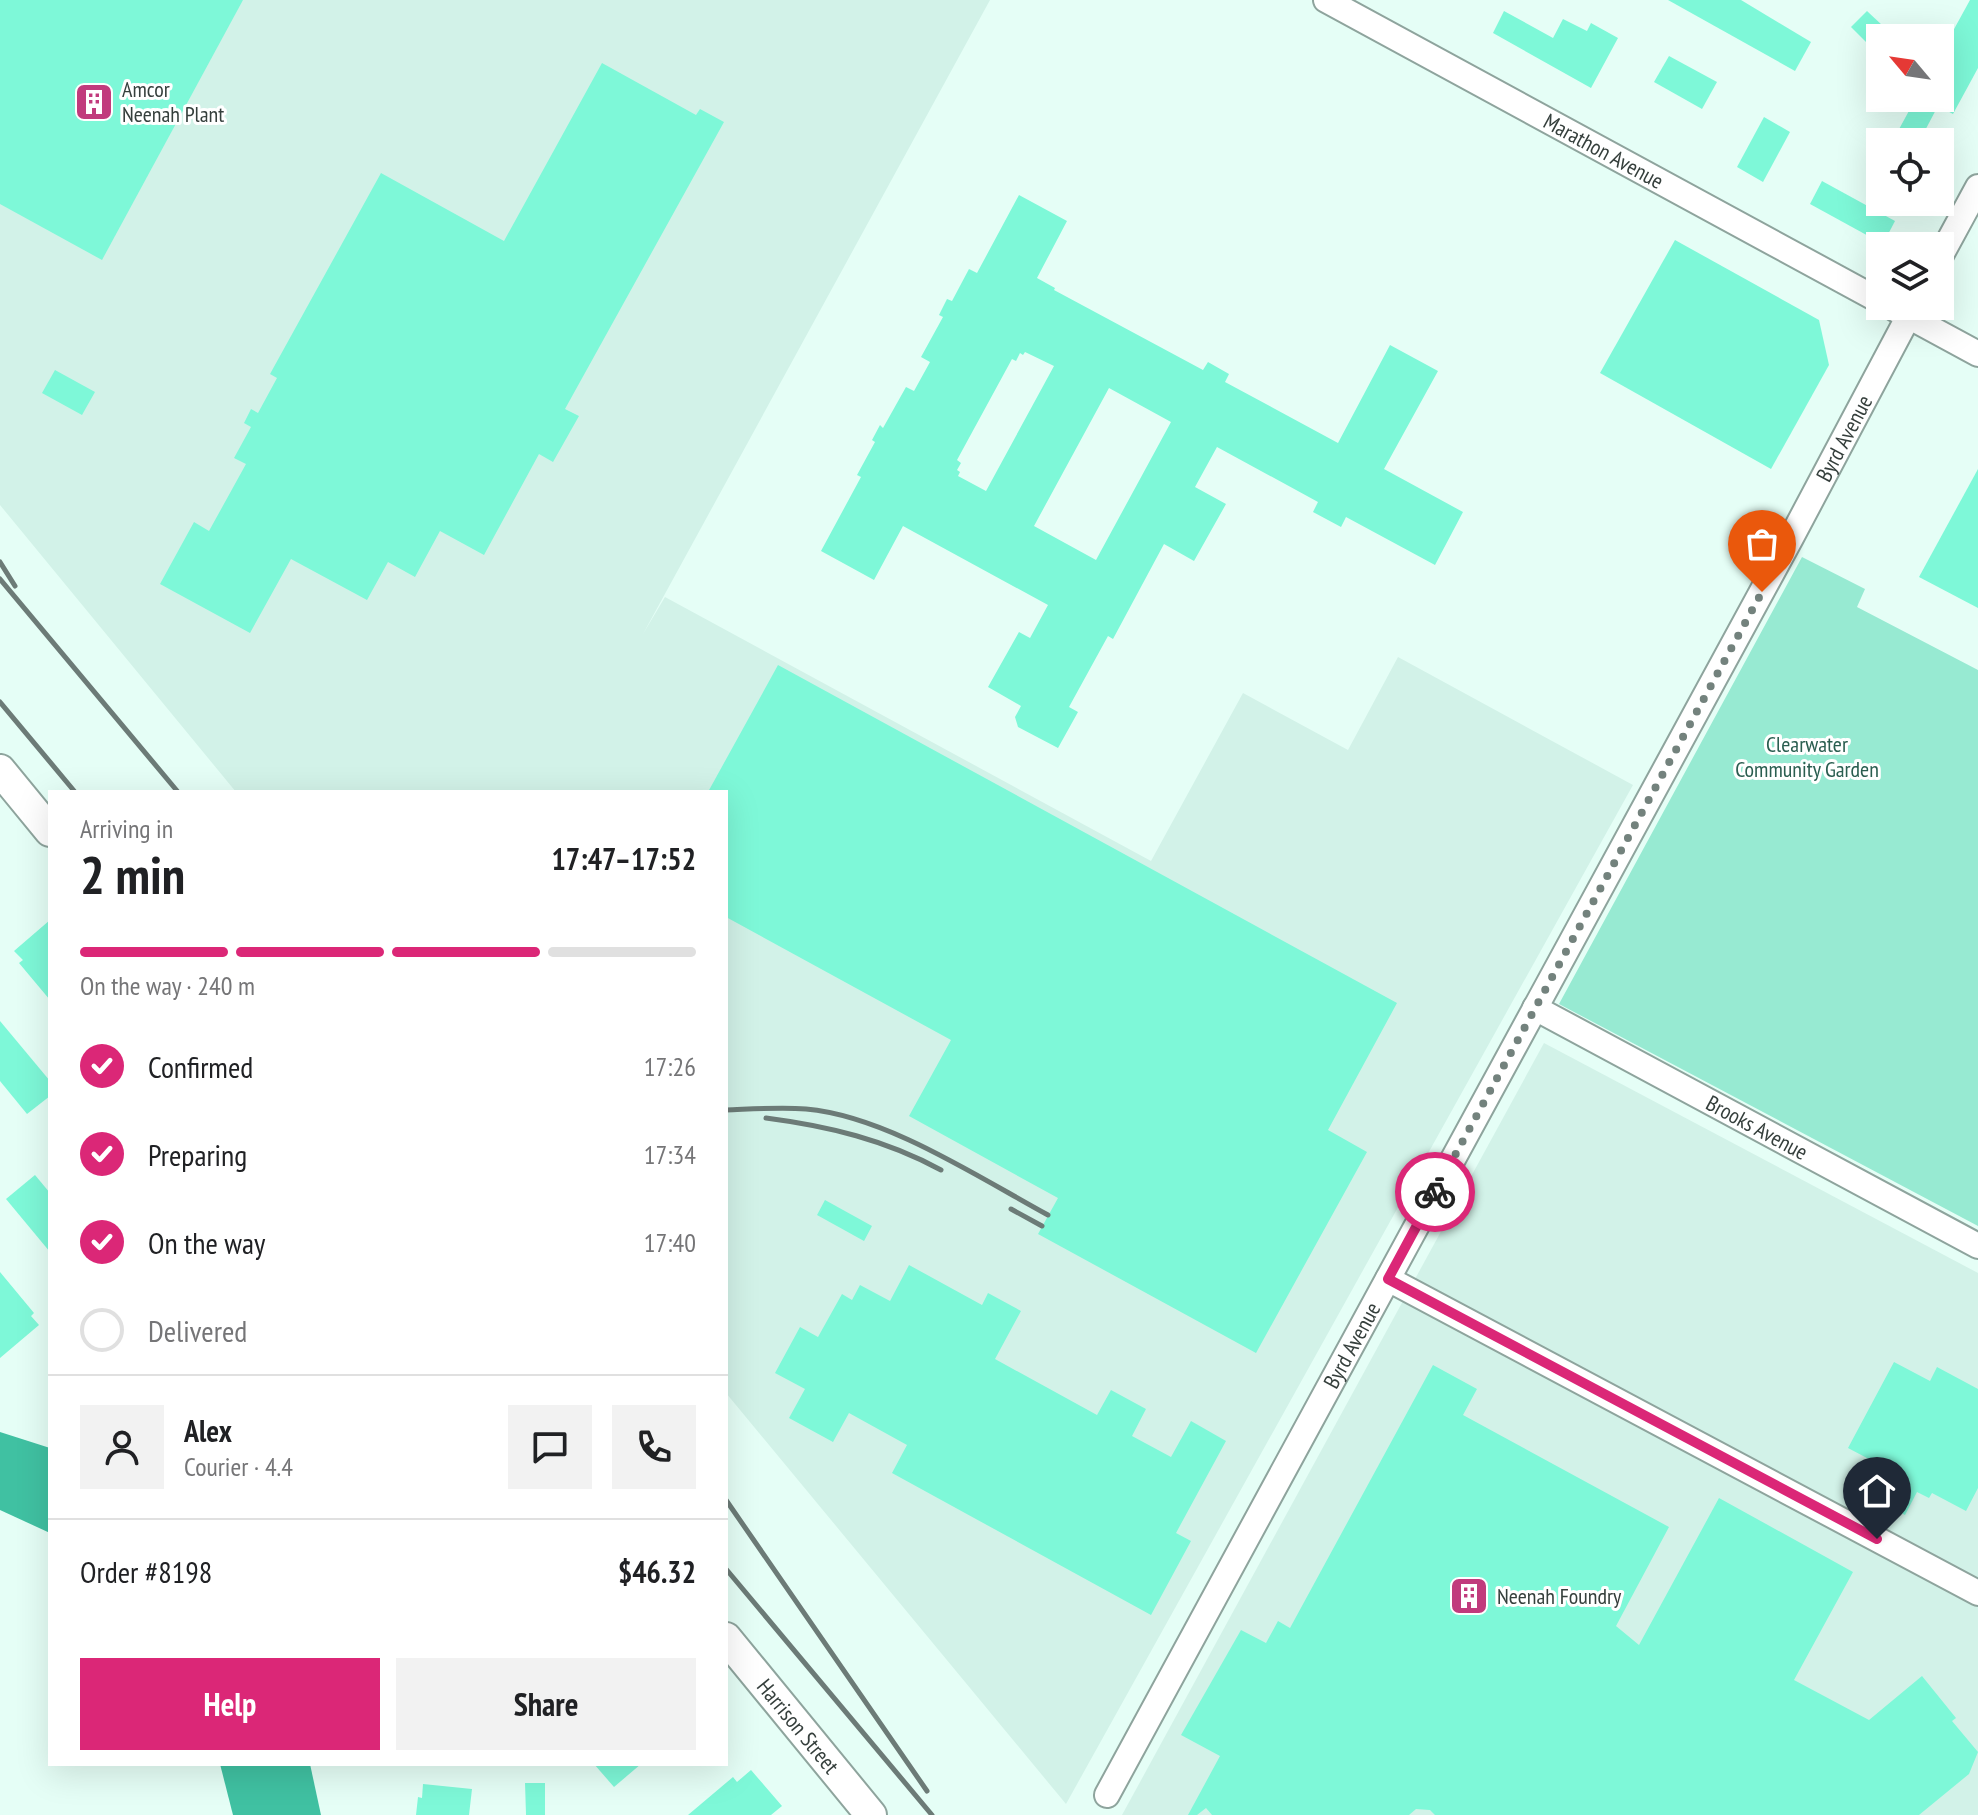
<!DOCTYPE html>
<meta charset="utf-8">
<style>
:root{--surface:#fff;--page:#f2f2f2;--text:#202124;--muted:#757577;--line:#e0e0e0;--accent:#db2777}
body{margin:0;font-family:"PT Sans Narrow",sans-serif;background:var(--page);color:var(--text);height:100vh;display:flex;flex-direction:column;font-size:30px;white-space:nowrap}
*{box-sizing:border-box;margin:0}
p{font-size:26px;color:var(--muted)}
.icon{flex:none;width:44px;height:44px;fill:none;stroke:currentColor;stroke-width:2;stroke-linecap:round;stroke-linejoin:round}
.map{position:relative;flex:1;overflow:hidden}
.side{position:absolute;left:48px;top:790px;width:680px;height:976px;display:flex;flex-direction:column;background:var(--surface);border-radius:0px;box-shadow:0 8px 32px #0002}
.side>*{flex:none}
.needle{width:52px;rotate:299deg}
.tools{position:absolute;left:1866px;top:24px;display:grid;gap:16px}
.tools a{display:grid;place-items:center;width:88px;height:88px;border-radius:0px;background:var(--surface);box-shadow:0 8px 32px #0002;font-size:40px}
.pin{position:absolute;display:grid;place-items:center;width:68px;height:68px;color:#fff;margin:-82px -34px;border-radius:50% 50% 50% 0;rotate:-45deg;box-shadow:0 0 8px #0007}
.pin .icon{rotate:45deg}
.courier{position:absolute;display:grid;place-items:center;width:80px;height:80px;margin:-40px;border:6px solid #db2777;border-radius:50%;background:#fff;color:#222;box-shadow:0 2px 10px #0007}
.overview em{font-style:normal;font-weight:700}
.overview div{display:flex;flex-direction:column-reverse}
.overview{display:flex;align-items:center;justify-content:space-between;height:136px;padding:0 32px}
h1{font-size:52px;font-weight:700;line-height:60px}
.bar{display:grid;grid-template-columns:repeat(4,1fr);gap:12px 8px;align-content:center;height:96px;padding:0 32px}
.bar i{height:10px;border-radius:6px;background:var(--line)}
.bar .on{background:var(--accent)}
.bar p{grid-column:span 4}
.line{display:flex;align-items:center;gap:20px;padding:0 32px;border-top:2px solid var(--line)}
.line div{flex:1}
.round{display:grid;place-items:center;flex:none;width:84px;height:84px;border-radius:0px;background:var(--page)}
ol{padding:0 32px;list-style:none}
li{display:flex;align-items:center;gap:24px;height:88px}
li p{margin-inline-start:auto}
li .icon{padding:8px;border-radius:50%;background:var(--accent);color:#fff;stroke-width:4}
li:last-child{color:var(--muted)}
li i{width:44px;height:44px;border:4px solid var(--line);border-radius:50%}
.button{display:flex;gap:16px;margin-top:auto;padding:16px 32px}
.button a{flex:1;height:92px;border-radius:0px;background:var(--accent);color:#fff;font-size:32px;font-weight:700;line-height:92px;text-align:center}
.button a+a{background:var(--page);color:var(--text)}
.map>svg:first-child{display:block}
.built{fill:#d2f2e8}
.green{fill:#97ead2}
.water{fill:#40c1a2}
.building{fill:#7ef8d8;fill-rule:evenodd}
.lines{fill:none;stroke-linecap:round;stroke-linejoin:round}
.minor-casing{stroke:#8ea49d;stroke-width:28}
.major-casing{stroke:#8ea49d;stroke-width:34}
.minor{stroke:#fff;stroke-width:24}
.major{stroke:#fff;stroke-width:30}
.rail{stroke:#6c7b77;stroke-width:5}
.done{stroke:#73827d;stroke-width:8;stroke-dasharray:0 14.4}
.route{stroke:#db2777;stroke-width:10}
.labels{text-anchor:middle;stroke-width:6;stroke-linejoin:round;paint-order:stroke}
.poi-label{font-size:22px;fill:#353f3c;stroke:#fff;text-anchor:start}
.street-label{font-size:22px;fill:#353f3c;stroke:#fff}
.park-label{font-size:22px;fill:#2a5e50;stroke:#fff}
</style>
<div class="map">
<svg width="1978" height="1815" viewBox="0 0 1978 1815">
<rect width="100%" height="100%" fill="#e5fef6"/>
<!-- built -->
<g class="built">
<polygon points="0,0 990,0 643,634 665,597 1151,861 1243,693 1348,750 1398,657 1633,785 1066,1804 726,1393 726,792 236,792 0,505"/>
<polygon points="1544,1043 1978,1273 1978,1815 1122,1815"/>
</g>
<!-- green -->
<polygon class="green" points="1802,557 1865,589 1857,607 1978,670 1978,1226 1559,1004"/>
<!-- water -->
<g class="water">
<polygon points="0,1432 50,1448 50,1533 0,1510"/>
<polygon points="220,1764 310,1764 321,1815 233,1815"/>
</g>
<!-- building -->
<g class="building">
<polygon points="0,0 243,0 102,260 0,204"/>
<polygon points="1668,0 1741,0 1811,42 1795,71"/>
<polygon points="1970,0 1978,0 1978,68 1953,114 1940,107 1940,102 1919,142 1892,142 1916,98 1940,98 1940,81 1953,57 1942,51"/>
<polygon points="1504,11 1553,38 1563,19 1587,31 1591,23 1618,38 1591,88 1493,33"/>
<polygon points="1867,11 1883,26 1867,43 1851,27"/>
<polygon points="1669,56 1717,82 1702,109 1654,82"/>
<polygon points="602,63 696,115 700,109 724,122 565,409 579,416 553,462 539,454 484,555 440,531 415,577 388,562 367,600 291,559 250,633 160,584 194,522 209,531 246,464 234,458 251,427 244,423 251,409 258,413 277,378 270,374 381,173 504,241"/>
<polygon points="1764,117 1790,132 1763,182 1737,167"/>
<polygon points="1822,181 1895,221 1883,244 1810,204"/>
<path d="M 1019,195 L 1067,221 L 1037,278 L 1055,288 L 1054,290 L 1203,370 L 1208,362 L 1229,374 L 1225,382 L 1338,443 L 1390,345 L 1438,371 L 1384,469 L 1463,512 L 1435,565 L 1346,517 L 1341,527 L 1313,512 L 1318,502 L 1217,447 L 1195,487 L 1226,504 L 1194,561 L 1164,544 L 1113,639 L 1108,636 L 1069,707 L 1078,712 L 1058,748 L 1018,727 L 1015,717 L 1021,706 L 988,687 L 1019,632 L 1030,638 L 1048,605 L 903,526 L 874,580 L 821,551 L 861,477 L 857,475 L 875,442 L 872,440 L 880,425 L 883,428 L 906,387 L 914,391 L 930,362 L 921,357 L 943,317 L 939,315 L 947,299 L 952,301 L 969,269 L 977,273 ZM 1025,352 L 1054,366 L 986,491 L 958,476 L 960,472 L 957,470 L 961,463 L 957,460 L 1012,359 L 1016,361 L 1020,353 L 1023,355 ZM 1109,388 L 1171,422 L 1096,560 L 1034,526 Z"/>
<polygon points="1675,240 1819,320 1829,365 1771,469 1600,373"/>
<polygon points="55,370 95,392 82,415 42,393"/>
<polygon points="1978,469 1978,608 1919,577"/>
<polygon points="778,665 1397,1003 1328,1130 1367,1152 1256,1353 1038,1234 1058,1198 909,1116 951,1040 726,917 726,792 708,792"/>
<polygon points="50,920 50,1000 19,963 23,960 14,951"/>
<polygon points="0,1021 50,1081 50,1096 27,1114 0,1081"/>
<polygon points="35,1175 50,1193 50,1252 6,1199"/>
<polygon points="825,1200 872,1226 864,1241 817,1215"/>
<polygon points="909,1265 982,1305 988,1293 1021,1311 995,1359 1097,1415 1111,1390 1146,1409 1132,1436 1171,1457 1191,1421 1226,1441 1176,1533 1191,1541 1151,1615 892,1473 907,1445 849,1413 833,1442 789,1418 805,1389 775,1373 800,1327 818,1337 842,1294 852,1300 860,1285 890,1301"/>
<polygon points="0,1272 34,1313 31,1316 39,1325 0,1358"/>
<polygon points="1894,1362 1930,1381 1937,1367 1978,1389 1978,1488 1966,1511 1932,1493 1929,1498 1917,1492 1905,1515 1881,1502 1893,1479 1881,1473 1884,1467 1848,1448"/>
<polygon points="1433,1365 1477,1389 1463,1415 1669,1527 1616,1626 1639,1645 1719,1498 1853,1572 1794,1680 1869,1720 1922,1676 1956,1718 1952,1721 1978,1752 1969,1774 1919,1815 1435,1815 1430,1810 1416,1809 1409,1815 1212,1815 1206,1808 1197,1815 1188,1815 1220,1756 1181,1735 1241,1630 1266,1643 1278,1621 1290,1628"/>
<polygon points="594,1764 641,1764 614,1787"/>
<polygon points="751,1770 782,1806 771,1815 688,1815 733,1777 737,1782"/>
<polygon points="525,1783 545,1783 545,1815 526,1815"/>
<polygon points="423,1784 472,1789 469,1815 416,1815 418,1797 422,1798"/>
</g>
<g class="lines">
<!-- minor casing -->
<g class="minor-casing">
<g id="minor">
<path id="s1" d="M 1326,0 L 1880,301"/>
<polyline points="1940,257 1978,187"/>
<polyline points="1895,309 1978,354"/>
<path id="s2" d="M 1535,1008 L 1978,1246"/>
<polyline points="1388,1279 1978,1593"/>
<path id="s3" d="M 1107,1795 L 1791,538 L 1914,306"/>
</g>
</g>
<!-- major casing -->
<g class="major-casing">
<g id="major">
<polyline points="0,770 50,831"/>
<path id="s4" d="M 726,1638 L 871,1815"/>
</g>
</g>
<!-- minor -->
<use href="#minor" class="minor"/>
<!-- major -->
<use href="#major" class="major"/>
<!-- rail -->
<g class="rail">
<polyline points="0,562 15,586"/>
<polyline points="0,579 178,792"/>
<polyline points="0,702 75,792"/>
<path d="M 726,1110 C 753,1109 780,1107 806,1109 C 886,1116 978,1177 1048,1215"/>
<path d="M 766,1118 C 828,1126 886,1140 941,1170"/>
<polyline points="1011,1209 1042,1226"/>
<polyline points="726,1500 927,1791"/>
<polyline points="726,1569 932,1815"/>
</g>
</g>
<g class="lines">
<!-- done -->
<polyline class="done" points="1435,1192 1762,592"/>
<!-- route -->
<polyline class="route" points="1435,1192 1388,1279 1877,1539"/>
</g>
<!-- icons -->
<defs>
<g id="building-square" transform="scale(2)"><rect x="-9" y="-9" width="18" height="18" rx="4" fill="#c13b7d" stroke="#fff"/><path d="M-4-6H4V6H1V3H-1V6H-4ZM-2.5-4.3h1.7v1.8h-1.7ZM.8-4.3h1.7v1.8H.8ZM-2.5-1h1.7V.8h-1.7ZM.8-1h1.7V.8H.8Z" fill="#fff"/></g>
</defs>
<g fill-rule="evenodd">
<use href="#building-square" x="94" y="102"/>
<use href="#building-square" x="1469" y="1596"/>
</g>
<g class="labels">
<!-- poi labels -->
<g class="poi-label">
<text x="122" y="97">Amcor<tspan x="122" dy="25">Neenah Plant</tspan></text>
<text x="1497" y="1604">Neenah Foundry</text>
</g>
<!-- street labels -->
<g class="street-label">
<text dy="8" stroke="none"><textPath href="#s1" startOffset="316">Marathon Avenue</textPath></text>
<text dy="8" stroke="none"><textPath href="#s3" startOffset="1544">Byrd Avenue</textPath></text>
<text dy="8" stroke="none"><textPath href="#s2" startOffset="252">Brooks Avenue</textPath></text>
<text dy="8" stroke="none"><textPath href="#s3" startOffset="512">Byrd Avenue</textPath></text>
<text dy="8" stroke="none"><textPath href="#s4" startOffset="114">Harrison Street</textPath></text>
</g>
<!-- park labels -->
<g class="park-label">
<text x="1807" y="752">Clearwater<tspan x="1807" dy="25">Community Garden</tspan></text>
</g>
</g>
</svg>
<div class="tools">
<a><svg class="needle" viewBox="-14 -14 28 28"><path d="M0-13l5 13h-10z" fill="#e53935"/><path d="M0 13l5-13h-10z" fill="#757577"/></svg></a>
<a><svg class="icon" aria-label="locate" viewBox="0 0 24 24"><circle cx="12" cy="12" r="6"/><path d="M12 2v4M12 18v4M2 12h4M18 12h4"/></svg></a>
<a><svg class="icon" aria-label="layers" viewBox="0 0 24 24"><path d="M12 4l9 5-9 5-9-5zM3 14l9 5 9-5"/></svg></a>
</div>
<div class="pin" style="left:1762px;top:592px;background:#ea580c"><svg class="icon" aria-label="bag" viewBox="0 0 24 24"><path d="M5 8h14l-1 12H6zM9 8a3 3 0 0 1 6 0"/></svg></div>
<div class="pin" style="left:1877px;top:1539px;background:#1f2937"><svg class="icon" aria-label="home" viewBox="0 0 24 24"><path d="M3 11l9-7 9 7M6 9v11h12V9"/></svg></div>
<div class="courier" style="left:1435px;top:1192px"><svg class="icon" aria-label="bike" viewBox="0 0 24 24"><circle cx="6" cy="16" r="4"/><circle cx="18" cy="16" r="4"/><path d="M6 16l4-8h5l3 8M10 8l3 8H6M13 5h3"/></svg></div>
<section class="side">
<div class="overview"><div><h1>2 min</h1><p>Arriving in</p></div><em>17:47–17:52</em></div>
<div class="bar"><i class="on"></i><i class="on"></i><i class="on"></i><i></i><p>On the way · 240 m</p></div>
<ol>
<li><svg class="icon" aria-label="check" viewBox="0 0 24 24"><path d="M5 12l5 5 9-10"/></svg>Confirmed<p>17:26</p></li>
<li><svg class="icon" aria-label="check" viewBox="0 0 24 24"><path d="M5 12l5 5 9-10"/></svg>Preparing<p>17:34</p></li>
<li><svg class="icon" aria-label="check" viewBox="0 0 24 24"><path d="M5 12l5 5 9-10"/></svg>On the way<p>17:40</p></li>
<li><i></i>Delivered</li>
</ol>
<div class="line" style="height:144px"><a class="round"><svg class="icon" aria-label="person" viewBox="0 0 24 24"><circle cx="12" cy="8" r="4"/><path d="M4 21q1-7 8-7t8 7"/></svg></a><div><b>Alex</b><p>Courier · 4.4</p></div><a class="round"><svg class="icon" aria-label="chat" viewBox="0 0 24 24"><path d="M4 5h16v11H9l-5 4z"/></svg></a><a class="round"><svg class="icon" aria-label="phone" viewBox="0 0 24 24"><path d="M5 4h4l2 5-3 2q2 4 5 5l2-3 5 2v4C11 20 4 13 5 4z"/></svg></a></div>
<div class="line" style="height:104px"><div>Order #8198</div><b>$46.32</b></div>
<div class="button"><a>Help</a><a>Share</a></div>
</section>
</div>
